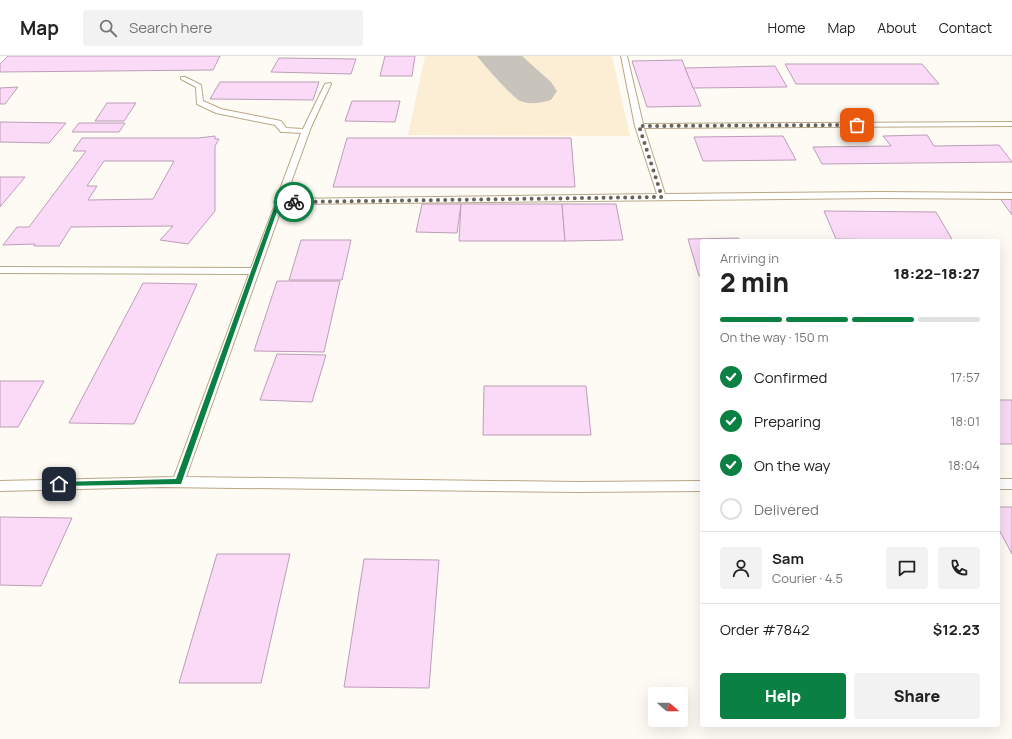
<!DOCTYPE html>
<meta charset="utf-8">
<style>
:root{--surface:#fff;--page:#f2f2f2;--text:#222;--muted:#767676;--line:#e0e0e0;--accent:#0b8043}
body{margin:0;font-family:Manrope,sans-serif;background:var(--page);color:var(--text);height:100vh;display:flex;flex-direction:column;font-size:15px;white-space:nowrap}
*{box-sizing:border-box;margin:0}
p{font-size:13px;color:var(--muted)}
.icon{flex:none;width:22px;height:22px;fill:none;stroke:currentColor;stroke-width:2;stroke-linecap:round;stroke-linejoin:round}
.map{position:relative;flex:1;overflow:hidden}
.sheet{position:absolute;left:700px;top:183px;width:300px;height:488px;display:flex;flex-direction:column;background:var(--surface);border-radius:4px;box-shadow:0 4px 16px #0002}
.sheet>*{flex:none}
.needle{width:26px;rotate:110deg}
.controls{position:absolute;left:648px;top:631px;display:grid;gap:8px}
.controls a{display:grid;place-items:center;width:40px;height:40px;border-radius:4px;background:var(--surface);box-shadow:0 4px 16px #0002;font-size:20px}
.pin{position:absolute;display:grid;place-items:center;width:34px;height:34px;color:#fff;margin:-17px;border-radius:8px;box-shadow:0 2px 6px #0006}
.courier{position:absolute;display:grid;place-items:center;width:40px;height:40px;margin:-20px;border:3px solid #0b8043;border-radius:50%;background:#fff;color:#222;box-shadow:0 1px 5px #0007}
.overview em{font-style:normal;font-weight:800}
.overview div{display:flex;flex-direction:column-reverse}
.overview{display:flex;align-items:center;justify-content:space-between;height:68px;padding:0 20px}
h1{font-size:26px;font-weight:800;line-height:30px}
.bar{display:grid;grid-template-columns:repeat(4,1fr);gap:6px 4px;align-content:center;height:48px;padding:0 20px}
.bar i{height:5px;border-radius:3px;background:var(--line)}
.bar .active{background:var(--accent)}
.bar p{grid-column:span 4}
.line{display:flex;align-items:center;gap:10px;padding:0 20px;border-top:1px solid var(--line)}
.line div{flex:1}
.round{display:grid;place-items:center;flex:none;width:42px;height:42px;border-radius:4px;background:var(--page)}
ol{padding:0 20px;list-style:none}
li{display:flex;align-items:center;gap:12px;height:44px}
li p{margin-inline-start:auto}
li .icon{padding:4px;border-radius:50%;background:var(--accent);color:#fff;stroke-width:4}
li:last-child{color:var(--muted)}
li i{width:22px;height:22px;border:2px solid var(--line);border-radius:50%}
.button{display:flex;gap:8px;margin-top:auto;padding:8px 20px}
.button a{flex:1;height:46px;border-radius:4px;background:var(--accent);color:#fff;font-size:16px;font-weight:800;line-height:46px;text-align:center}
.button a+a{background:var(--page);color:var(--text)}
header{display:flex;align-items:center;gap:24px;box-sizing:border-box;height:56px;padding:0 20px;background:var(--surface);border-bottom:1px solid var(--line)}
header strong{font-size:19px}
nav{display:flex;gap:22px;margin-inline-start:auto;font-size:14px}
.search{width:280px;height:36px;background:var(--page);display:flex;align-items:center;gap:10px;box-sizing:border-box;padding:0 14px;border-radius:4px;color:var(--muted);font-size:15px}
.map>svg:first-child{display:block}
.built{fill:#fbeed5}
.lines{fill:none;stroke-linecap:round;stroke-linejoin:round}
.taxiway{fill:#c8c4bc;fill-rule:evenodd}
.building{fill:#fadaf6;stroke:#bc9eb8;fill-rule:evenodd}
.lane-casing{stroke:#b8a786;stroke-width:2}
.lane{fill:#fff;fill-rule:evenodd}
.route{fill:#0b8043}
.done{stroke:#686259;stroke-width:4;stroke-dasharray:0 7.2}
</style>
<header>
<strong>Map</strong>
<div class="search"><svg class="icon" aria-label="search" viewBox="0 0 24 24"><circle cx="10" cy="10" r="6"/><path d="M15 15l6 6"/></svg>Search here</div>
<nav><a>Home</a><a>Map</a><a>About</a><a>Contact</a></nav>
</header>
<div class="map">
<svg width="1012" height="683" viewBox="0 0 1012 683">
<rect width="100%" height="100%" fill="#fefbf4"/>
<!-- built -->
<polygon class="built" points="425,0 612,0 630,80 408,79"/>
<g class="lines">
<!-- taxiway -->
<path class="taxiway" d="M 477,0 L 522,0 L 551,26 L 557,35 L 551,44 C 540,47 531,49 520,45 C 512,41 483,8 477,0 Z"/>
</g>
<!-- building -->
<g class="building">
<polygon points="8,0 220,0 213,14 0,16 0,8"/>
<polygon points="385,0 415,0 412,20 380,20"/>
<polygon points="279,2 356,3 351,18 271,16"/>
<polygon points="682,4 701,50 647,51 632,5"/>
<polygon points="785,8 922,8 939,28 796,28"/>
<polygon points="775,10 787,31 693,32 685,12"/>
<polygon points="220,26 319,26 313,44 210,43"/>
<polygon points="18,31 5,48 0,48 0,32"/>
<polygon points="352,45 400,45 395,66 345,65"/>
<polygon points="107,47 136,47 124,65 95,65"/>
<polygon points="0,66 66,67 49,87 0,86"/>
<polygon points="79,67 125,67 119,76 72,76"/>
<polygon points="927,79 934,90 999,89 1012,106 822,108 813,91 891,90 883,80"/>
<path d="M 215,80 L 215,83 L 219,83 L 215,90 L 215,155 L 188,188 L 160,184 L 173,170 L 71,171 L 59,190 L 34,190 L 35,188 L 3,189 L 17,171 L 29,171 L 86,95 L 73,95 L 82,82 L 198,82 ZM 104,105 L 174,105 L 153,143 L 88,144 L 97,130 L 87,130 Z"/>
<polygon points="783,80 796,104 703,105 694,81"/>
<polygon points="347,82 571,82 575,131 333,131"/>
<polygon points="0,121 25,121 0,151"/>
<polygon points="999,141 1012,141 1012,159"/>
<polygon points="422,148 461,148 457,177 416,176"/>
<polygon points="461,148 562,148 565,185 459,185"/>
<polygon points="562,148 616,148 623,184 565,185"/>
<polygon points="824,155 936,156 953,185 836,183"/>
<polygon points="739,182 739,185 702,185 702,219 699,220 688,183"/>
<polygon points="301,184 351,184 342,224 289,224"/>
<polygon points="277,225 340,225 324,296 254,295"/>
<polygon points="143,227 197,228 134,368 69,367"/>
<polygon points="277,298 326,299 312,346 260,344"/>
<polygon points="0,325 44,325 18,371 0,371"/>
<polygon points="484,330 586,330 591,379 483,379"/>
<rect x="998" y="344" width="14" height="44"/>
<polygon points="998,451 1012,451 1012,498 998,472"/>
<polygon points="0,461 72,462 41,530 0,529"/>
<polygon points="217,498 290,498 261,627 179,627"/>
<polygon points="364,503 439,504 429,632 344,631"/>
</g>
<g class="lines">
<!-- lane casing -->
<g class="lane-casing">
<g id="lane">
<polygon points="621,0 627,0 643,68 1012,66 1012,70 644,72 665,138 882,136 1012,137 1012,143 882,142 283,148 186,421 577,426 702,425 702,435 577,436 161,431 0,435 0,425 174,421 249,218 0,217 0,211 251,212 275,148 274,146 276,144 301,77 284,76 281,76 275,69 216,57 197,48 196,31 181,23 181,21 185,21 201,29 203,45 221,53 281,65 286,72 303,73 325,28 330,27 331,28 311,71 285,143 657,138 635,70"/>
<rect x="998" y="423" width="14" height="10"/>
</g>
</g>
<!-- lane -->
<use href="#lane" class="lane"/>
</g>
<!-- route -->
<polygon class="route" points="294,144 296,145 296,147 280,147 181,428 56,430 55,428 59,426 176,423 276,146 278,145"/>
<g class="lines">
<!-- done -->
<polyline class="done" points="294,146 662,141 639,70 857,69"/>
</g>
</svg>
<div class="controls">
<a><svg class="needle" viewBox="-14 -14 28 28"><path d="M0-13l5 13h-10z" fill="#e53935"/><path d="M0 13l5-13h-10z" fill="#767676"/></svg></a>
</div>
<div class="pin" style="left:857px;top:69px;background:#ea580c"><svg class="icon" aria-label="bag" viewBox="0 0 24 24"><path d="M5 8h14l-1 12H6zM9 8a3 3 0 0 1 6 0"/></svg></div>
<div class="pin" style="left:59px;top:428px;background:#1f2937"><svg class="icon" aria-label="home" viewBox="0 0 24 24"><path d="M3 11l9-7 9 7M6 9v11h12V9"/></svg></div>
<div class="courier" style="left:294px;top:146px"><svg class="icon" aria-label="bike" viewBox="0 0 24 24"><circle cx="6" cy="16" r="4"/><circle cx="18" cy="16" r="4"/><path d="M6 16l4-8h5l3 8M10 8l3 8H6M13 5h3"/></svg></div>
<section class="sheet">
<div class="overview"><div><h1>2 min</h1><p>Arriving in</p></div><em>18:22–18:27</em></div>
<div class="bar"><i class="active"></i><i class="active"></i><i class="active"></i><i></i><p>On the way · 150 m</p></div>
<ol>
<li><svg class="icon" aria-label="check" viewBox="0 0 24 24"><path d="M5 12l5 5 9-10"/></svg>Confirmed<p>17:57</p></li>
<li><svg class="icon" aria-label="check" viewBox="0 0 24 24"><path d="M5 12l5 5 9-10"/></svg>Preparing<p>18:01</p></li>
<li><svg class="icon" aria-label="check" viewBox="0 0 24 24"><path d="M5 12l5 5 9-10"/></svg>On the way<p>18:04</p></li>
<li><i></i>Delivered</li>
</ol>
<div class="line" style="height:72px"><a class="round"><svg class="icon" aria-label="person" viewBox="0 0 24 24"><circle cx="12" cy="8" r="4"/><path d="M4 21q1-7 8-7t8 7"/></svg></a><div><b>Sam</b><p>Courier · 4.5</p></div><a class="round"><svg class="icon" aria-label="chat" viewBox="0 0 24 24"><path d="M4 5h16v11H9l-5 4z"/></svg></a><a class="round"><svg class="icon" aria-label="phone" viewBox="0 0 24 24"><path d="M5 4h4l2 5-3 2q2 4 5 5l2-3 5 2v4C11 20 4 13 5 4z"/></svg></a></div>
<div class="line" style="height:52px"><div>Order #7842</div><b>$12.23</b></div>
<div class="button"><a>Help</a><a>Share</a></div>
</section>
</div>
